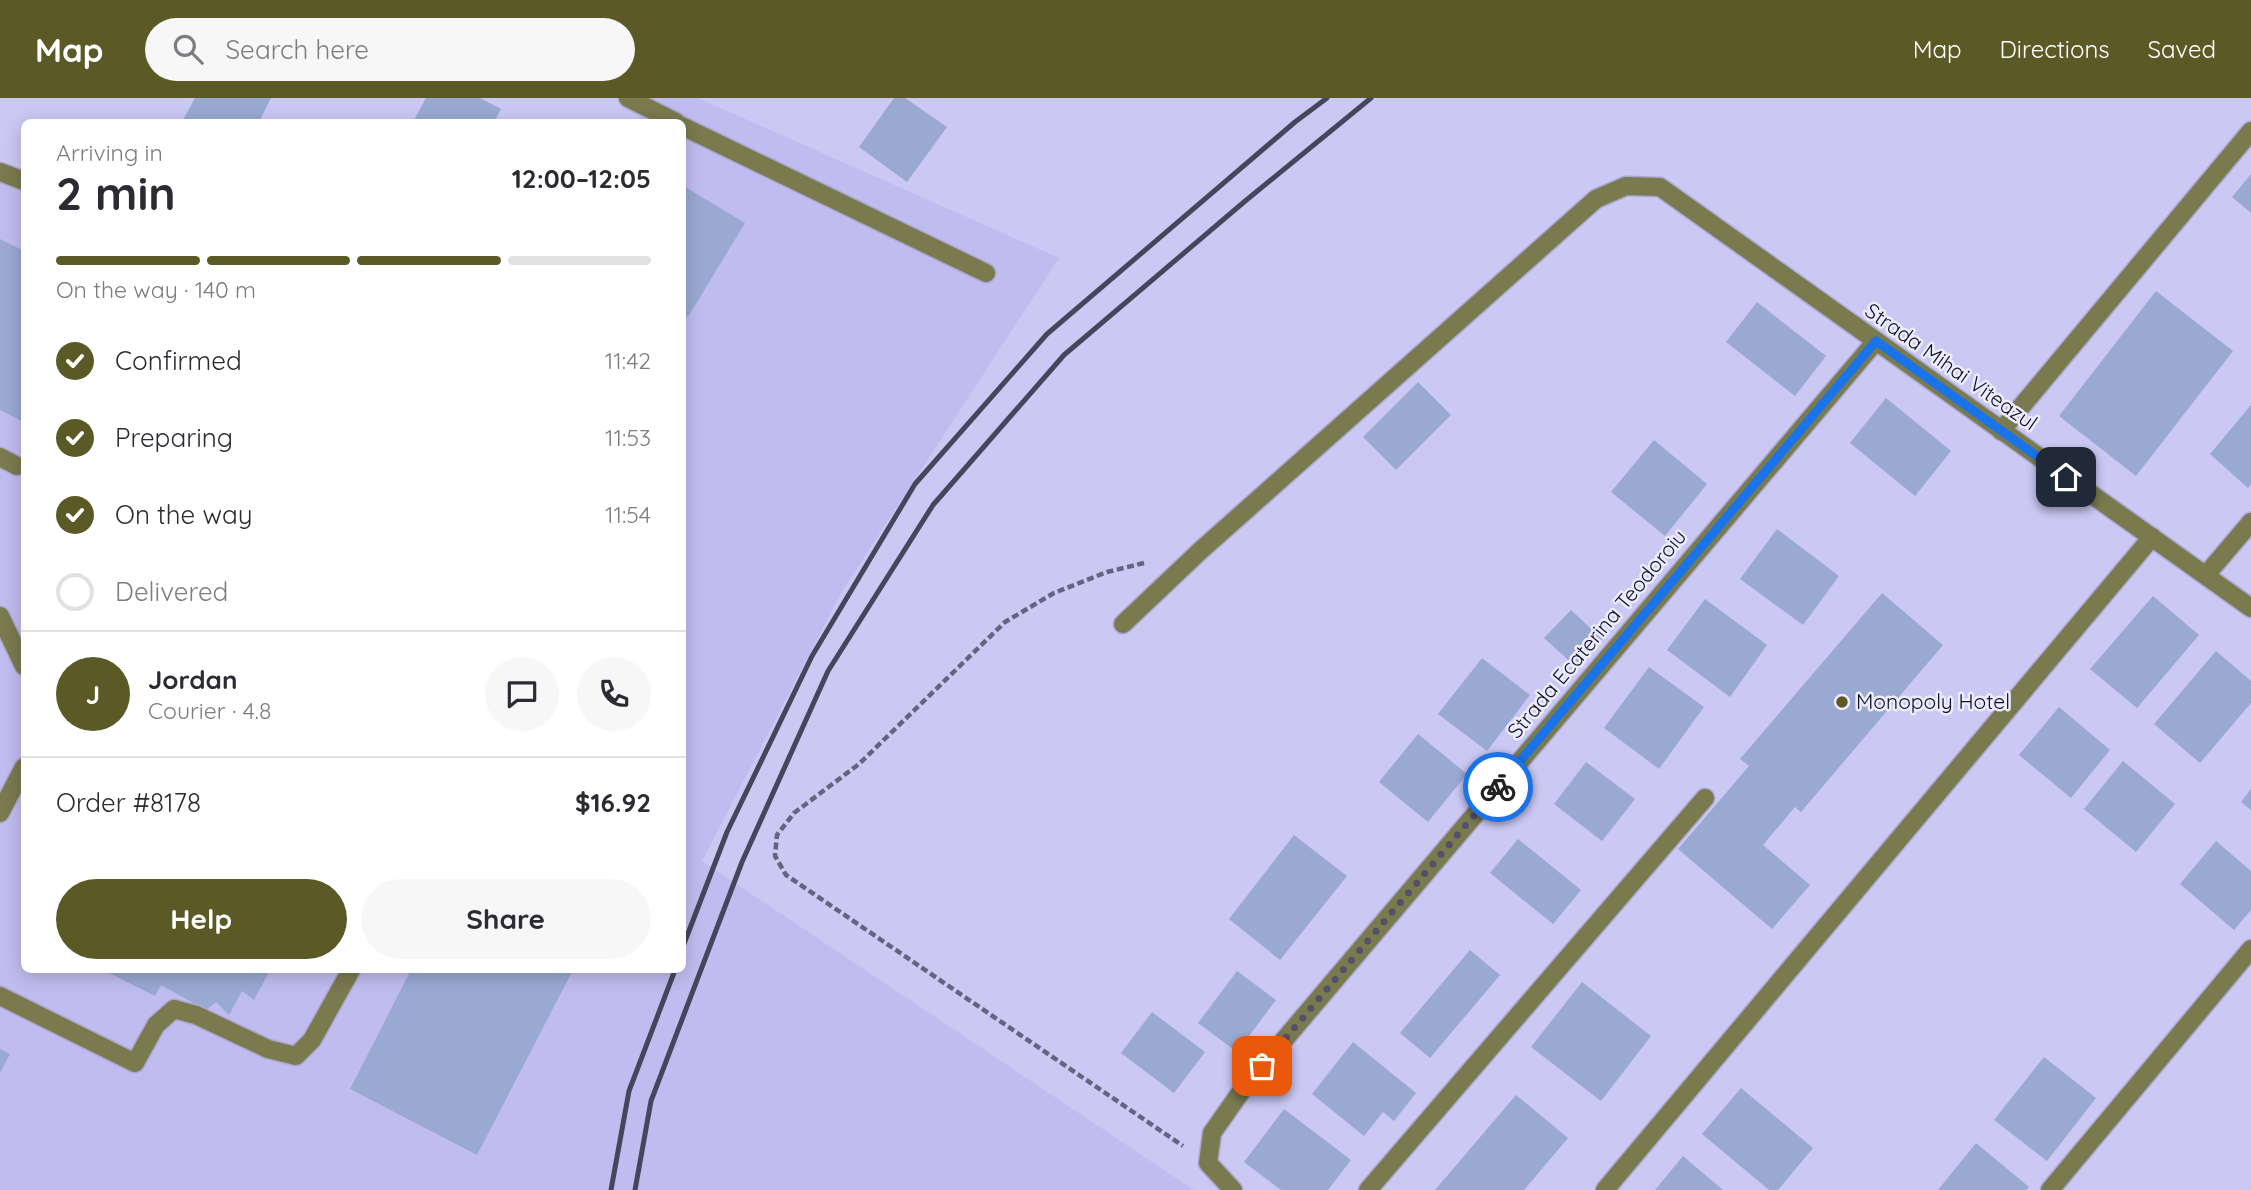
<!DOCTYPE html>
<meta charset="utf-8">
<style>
:root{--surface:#fff;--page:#f7f7f7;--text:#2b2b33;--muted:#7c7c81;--line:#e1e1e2;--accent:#5b5a27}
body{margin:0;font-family:Quicksand,sans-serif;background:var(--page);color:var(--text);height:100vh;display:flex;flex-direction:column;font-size:26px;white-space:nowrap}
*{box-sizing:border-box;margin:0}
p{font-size:23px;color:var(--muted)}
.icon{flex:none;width:38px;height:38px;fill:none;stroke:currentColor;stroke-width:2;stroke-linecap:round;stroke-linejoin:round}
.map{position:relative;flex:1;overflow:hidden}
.drawer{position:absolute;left:21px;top:21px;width:665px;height:854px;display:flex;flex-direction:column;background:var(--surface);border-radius:10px;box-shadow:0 4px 18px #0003}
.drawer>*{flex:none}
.pin{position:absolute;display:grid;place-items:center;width:60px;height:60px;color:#fff;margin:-30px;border-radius:14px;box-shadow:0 4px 10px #0006}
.courier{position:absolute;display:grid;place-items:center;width:70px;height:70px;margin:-35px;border:5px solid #1a73e8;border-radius:50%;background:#fff;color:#222;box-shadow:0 2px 9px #0007}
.head em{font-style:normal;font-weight:800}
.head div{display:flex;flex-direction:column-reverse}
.head{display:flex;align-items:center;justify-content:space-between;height:119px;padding:0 35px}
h1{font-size:46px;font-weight:800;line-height:52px}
.bar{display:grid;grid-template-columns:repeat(4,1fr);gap:10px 7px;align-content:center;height:84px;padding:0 35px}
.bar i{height:9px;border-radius:5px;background:var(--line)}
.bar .on{background:var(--accent)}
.bar p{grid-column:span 4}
.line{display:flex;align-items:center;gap:18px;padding:0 35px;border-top:2px solid var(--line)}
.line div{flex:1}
.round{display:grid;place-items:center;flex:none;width:74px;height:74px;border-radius:37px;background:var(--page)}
ol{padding:0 35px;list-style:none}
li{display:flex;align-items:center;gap:21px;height:77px}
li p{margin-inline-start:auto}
li .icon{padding:7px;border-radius:50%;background:var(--accent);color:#fff;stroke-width:4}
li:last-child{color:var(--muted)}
li i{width:38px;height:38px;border:4px solid var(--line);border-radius:50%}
.action{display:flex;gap:14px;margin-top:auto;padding:14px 35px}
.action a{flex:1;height:80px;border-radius:42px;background:var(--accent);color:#fff;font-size:28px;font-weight:800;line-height:80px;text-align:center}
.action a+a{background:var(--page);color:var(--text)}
header{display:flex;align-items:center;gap:42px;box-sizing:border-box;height:98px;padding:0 35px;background:var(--accent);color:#fff}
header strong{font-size:33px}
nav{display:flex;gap:38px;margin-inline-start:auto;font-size:24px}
.search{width:490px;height:63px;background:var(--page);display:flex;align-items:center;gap:18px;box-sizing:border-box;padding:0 24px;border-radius:38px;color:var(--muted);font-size:26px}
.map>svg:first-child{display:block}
.built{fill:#c0bcef}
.building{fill:#99a9d2}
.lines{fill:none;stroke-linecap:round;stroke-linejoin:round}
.minor-casing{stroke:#aaa7ce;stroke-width:21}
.path{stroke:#65637f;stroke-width:4.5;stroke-dasharray:7 3.5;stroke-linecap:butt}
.minor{stroke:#7a7a4f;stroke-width:18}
.rail{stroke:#47455c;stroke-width:5}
.done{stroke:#53506a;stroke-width:7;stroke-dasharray:0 12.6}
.route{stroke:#1a73e8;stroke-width:9}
.poi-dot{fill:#5b5a27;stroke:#edecfe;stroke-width:2.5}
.labels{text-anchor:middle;stroke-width:5;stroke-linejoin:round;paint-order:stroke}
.street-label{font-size:21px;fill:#12101f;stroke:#edecfe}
.poi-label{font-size:21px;fill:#12101f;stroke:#edecfe;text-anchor:start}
</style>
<header>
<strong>Map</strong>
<div class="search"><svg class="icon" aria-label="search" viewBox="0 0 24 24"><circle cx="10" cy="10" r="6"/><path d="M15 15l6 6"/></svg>Search here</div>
<nav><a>Map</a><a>Directions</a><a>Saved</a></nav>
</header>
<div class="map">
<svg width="2251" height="1092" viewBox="0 0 2251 1092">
<rect width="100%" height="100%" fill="#cbc8f4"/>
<!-- built -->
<polygon class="built" points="648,0 698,0 1059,160 841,495 702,763 1194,1092 0,1092 0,75 24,83 24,872 682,872 682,24 637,24"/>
<!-- building -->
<g class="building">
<polygon points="195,0 271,0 259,24 182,24"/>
<polygon points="426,0 480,0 501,11 494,24 413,24"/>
<polygon points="894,0 905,0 947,29 907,84 859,49"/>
<polygon points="2251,76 2251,115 2232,99"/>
<polygon points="682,87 745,125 688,219 682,216"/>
<polygon points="0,141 24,153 24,324 0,312"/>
<polygon points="2156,193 2233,253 2136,378 2059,318"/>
<polygon points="1757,204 1826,258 1795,298 1726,244"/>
<polygon points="1418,284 1451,317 1396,372 1363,339"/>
<polygon points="1886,300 1951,353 1915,398 1850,345"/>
<polygon points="2251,307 2251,386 2248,390 2210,356"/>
<polygon points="1654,342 1707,386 1665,438 1611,394"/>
<polygon points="1777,431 1839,478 1803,527 1740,481"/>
<polygon points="1882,495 1943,547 1801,714 1795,709 1763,747 1810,787 1772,831 1678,751 1749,668 1740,661"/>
<polygon points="2153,498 2199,537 2137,610 2090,571"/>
<polygon points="1705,501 1767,547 1730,599 1667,552"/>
<polygon points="1571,512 1602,541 1576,569 1544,540"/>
<polygon points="2216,553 2251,583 2251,605 2200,665 2154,626"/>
<polygon points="1482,560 1530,597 1487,653 1438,616"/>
<polygon points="1649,569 1704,609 1659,671 1604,630"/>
<polygon points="2059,609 2110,652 2071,700 2019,657"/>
<polygon points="1418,636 1467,676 1428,724 1379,684"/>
<polygon points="2123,663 2175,706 2136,754 2084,711"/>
<polygon points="1586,664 1635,701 1602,743 1554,706"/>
<polygon points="2251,691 2251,712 2241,704"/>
<polygon points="1294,737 1347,778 1280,862 1229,821"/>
<polygon points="1518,741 1581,792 1553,826 1490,775"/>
<polygon points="2216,743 2251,773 2251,812 2234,832 2180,786"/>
<polygon points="1470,852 1500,877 1430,960 1400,935"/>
<polygon points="103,872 270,872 254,902 242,893 229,917 216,904 206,912 161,887 155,898"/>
<polygon points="411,872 573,872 477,1057 350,991"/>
<polygon points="1237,873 1276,902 1237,954 1198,925"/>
<polygon points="1582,884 1651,938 1601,1003 1531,949"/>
<polygon points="1152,914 1205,954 1174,995 1121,955"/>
<polygon points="1353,944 1416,995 1394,1023 1383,1014 1364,1038 1312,996"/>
<polygon points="0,951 10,956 0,975"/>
<polygon points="2044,959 2096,1000 2047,1063 1994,1022"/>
<polygon points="1741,990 1813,1050 1778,1092 1769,1092 1702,1036"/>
<polygon points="1516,997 1568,1040 1524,1092 1435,1092"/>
<polygon points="1284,1011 1351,1062 1328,1092 1281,1092 1244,1064"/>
<polygon points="1976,1045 2029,1089 2026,1092 1938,1092"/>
<polygon points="1683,1058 1723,1092 1655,1092"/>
</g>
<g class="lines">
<!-- minor casing -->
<g class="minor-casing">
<g id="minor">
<polyline points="628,0 676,24"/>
<polyline points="682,28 986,175"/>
<polyline points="0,74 24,83"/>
<polyline points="2001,333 2251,33"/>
<polyline points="0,359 17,368"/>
<polyline points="2206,477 2251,424"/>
<polyline points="0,518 24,568"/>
<polyline points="1123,526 1200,453 1596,101 1626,88 1660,89 2251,510"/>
<polyline points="0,715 24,669"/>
<polyline points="0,898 135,965 156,927 174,911 196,917 268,951 296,958 312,942 351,872"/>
<polyline points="1233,1092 1208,1065 1212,1035 1245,988 1876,243"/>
<polyline points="1368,1092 1705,700"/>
<polyline points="1605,1092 2152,439"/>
<polyline points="2050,1092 2251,851"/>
</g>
</g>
<!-- path -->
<polyline class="path" points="1144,465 1107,474 1054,495 1005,524 859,666 794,715 777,737 775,758 786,777 1183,1048"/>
<!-- minor -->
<use href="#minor" class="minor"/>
<!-- rail -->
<g class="rail">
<polyline points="682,851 727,734 812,558 915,386 1047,236 1295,24 1327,0"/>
<polyline points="611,1092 629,993 675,872"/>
<polyline points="635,1092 651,1003 742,764 828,573 933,407 1064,257 1244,104 1371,0"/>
</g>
</g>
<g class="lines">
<!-- done -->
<polyline class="done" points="1262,968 1498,689"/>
<!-- route -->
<polyline class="route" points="1498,689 1876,243 2066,379"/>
</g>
<!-- markers -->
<circle class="poi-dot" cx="1842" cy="604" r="7"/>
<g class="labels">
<!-- street labels -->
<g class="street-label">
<text transform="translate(1951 269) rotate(35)" y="7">Strada Mihai Viteazul</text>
<text transform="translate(1597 536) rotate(-50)" y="7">Strada Ecaterina Teodoroiu</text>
</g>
<!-- poi labels -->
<g class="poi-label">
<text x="1856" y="611">Monopoly Hotel</text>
</g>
</g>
</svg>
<div class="pin" style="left:1262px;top:968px;background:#ea580c"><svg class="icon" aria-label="bag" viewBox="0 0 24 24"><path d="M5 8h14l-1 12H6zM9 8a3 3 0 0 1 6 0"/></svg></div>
<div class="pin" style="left:2066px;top:379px;background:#1f2937"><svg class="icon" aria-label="home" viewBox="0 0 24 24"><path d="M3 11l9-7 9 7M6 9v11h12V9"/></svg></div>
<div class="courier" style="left:1498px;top:689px"><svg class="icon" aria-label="bike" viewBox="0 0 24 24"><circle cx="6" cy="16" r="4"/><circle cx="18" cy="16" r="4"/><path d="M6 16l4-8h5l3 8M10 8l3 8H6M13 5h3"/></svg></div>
<section class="drawer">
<div class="head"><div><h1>2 min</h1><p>Arriving in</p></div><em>12:00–12:05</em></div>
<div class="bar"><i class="on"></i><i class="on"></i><i class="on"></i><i></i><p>On the way · 140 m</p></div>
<ol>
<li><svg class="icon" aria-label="check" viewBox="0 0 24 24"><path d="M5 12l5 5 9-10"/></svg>Confirmed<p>11:42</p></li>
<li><svg class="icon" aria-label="check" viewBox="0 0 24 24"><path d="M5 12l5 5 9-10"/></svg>Preparing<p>11:53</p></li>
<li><svg class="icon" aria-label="check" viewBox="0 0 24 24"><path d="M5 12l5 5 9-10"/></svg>On the way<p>11:54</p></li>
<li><i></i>Delivered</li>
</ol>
<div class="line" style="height:126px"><b class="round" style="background:var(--accent);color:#fff">J</b><div><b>Jordan</b><p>Courier · 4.8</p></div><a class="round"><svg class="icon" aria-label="chat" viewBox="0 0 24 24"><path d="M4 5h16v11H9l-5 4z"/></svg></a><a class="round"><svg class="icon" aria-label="phone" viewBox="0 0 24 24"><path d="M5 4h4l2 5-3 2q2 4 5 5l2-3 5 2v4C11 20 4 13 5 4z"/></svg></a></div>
<div class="line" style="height:91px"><div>Order #8178</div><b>$16.92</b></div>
<div class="action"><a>Help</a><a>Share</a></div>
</section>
</div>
